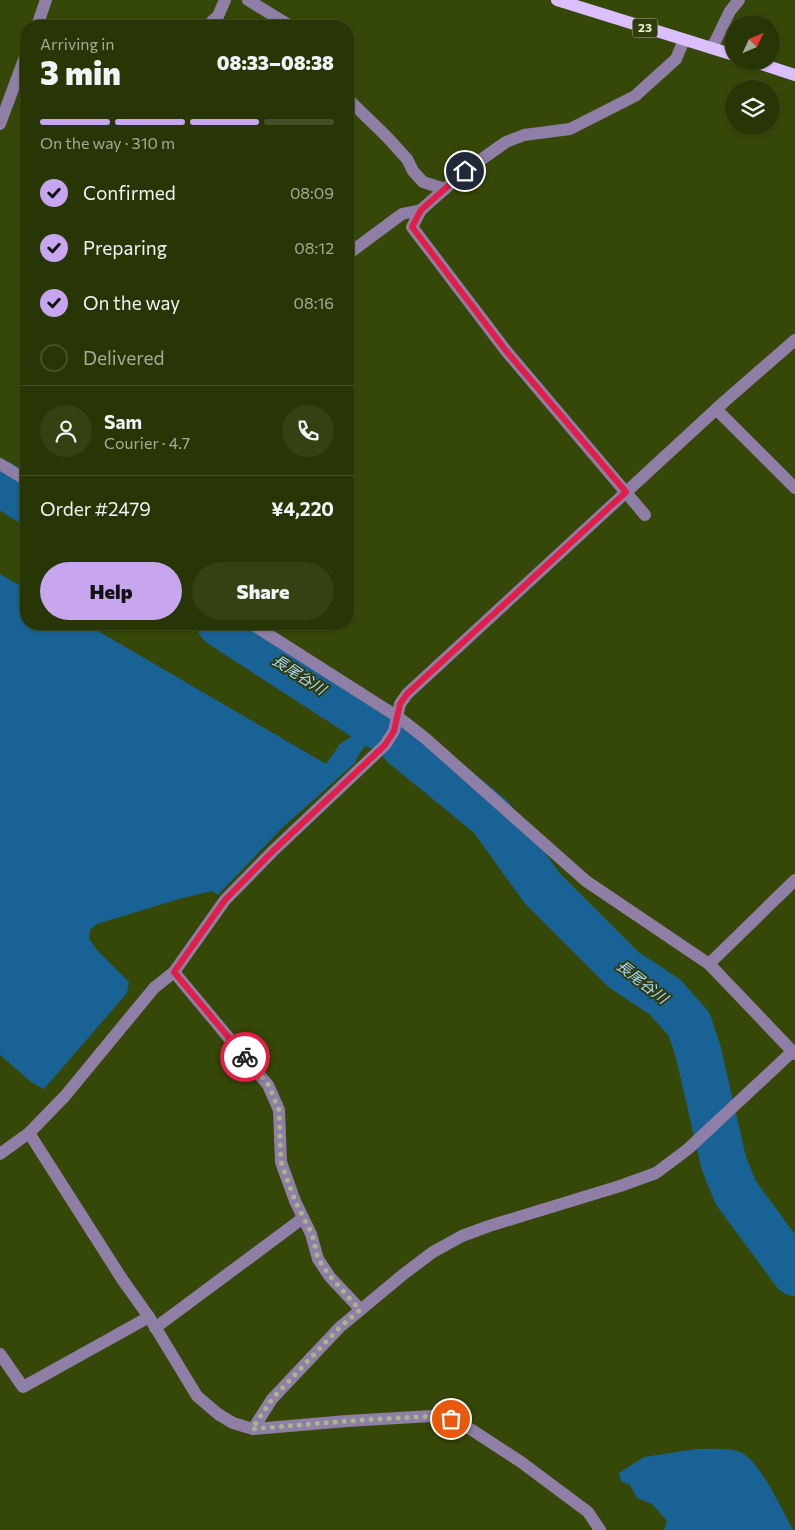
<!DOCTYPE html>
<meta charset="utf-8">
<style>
:root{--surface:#283605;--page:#344113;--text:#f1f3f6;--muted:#a5ab9a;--line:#445027;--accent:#c7a6ef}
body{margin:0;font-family:Commissioner,"Noto Sans JP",sans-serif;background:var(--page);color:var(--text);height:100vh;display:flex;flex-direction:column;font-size:19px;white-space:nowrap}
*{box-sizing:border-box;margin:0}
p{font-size:16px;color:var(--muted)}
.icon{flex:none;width:28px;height:28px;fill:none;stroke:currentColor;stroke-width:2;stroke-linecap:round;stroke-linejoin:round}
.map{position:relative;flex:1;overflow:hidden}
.sheet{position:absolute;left:20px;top:20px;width:334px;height:610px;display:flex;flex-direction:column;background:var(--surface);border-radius:20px;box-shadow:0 1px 4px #0004,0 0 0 1px var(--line)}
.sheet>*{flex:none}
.needle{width:32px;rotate:46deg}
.fabs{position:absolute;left:725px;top:15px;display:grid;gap:10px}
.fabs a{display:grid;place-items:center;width:55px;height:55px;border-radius:50%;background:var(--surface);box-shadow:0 1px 4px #0004,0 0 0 1px var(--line);font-size:25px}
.pin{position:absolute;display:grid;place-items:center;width:42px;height:42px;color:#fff;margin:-21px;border:2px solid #fff;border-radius:50%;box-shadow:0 1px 5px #0007}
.courier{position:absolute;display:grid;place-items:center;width:50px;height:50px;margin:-25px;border:4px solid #e11d48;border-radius:50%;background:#fff;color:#222;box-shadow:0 1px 6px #0007}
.headline em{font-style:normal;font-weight:800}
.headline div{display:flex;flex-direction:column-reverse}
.headline{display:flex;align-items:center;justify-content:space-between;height:85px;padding:0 20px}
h1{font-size:32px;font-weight:800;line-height:38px}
.bar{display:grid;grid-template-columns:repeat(4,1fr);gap:8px 5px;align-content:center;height:60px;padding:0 20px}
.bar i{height:6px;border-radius:4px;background:var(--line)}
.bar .selected{background:var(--accent)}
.bar p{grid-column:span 4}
.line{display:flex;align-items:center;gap:12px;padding:0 20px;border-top:1px solid var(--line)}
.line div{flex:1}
.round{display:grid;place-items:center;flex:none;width:52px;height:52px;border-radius:26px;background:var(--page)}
ol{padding:0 20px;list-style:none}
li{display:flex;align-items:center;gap:15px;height:55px}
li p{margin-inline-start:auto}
li .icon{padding:5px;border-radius:50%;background:var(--accent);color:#111;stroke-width:4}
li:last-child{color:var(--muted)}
li i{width:28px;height:28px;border:2px solid var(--line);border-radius:50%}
.primary-button{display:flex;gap:10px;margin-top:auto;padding:10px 20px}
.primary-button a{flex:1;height:58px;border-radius:30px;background:var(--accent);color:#111;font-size:20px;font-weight:800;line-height:58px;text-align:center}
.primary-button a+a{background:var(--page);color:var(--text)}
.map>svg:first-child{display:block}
.water{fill:#196295}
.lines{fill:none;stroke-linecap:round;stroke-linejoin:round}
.river{stroke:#196295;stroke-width:46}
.minor{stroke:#8f7ea5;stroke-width:12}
.major{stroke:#dabefd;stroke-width:12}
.done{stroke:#a8b68b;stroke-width:5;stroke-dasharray:0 9}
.route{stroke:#e11d48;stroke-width:6}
.labels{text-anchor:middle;stroke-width:4;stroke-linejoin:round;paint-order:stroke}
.shield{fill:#2e3c0e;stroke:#afbb97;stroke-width:1}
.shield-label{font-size:12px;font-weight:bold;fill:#e6f2d2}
.water-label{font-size:15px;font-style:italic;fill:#add6f9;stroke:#2e3c0e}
</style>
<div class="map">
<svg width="795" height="1530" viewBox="0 0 795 1530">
<rect width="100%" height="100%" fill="#364807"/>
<!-- water -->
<g class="water">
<path d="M 0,574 L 26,589 L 26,624 L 86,624 L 326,764 L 340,744 L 360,731 L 371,717 L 380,723 C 375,741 361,746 355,763 L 282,828 L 218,895 L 212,891 L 179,899 L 97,924 L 90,930 L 89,939 L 97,950 L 129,982 L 127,993 L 44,1089 L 31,1082 L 0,1055 Z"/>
<path d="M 696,1449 C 708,1449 732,1447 742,1453 C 762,1464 782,1510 793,1530 L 664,1530 L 667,1521 L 652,1504 L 637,1498 L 630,1485 L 621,1481 L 619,1473 L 644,1457 Z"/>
</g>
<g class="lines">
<!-- river -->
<g class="river">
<polyline points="0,483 26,500"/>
<polyline points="220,624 379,727"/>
<polyline points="403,745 491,817 542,888 624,970 665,997 689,1024 698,1051 724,1164 736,1193 795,1273"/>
</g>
<!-- minor -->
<g class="minor">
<polyline points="248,0 289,25"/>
<polyline points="37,26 46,0"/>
<polyline points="207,26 218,16 225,0"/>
<polyline points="712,48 730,11 739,0"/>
<polyline points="348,99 387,137 407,159 413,171 423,182 445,189"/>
<polyline points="0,124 26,54"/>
<polyline points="348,254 402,214 421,210"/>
<polyline points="716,409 795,488"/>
<polyline points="0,464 26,480"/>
<polyline points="645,515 507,352 412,227 421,210 465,171 506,142 524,135 570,129 635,96 676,59 684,40"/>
<polyline points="252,624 398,717 425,738 586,881 709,964 795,1054"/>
<polyline points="709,964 795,880"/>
<polyline points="174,972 268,1085 279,1110 281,1162 295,1201 311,1234 318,1259 330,1277 360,1309"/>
<polyline points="0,1154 29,1133"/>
<polyline points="155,1328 303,1218"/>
<polyline points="0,1354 23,1387 149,1317"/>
<polyline points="253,1429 272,1399 340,1327 405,1273 433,1252 462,1236 489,1226 620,1186 656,1173 688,1149 793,1051"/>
<polyline points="600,1530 588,1512 521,1462 472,1430 451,1419 432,1416 347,1421 253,1429 233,1423 218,1414 197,1396 149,1317 122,1279 29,1133 65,1096 154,988 174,972 225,900 272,852 385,745 394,731 400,704 407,694 725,401 795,340"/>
</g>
<!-- major -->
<g class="major">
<polyline points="557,0 734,55"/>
<polyline points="752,61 795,75"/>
</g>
</g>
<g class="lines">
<!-- done -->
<polyline class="done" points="245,1057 268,1084 279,1110 281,1162 295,1201 312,1234 318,1259 330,1276 360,1310 340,1327 272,1399 252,1429 347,1421 432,1416 451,1419"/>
<!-- route -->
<polyline class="route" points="245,1057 174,972 225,900 272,852 385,745 394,731 400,704 407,694 626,492 507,352 412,227 421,210 465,171"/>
</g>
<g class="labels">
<!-- shield labels -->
<rect class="shield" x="632.5" y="18.5" width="25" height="19" rx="4"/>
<g class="shield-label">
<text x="645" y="32">23</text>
</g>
<!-- water labels -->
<g class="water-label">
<text transform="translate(299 675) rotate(33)" y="5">長尾谷川</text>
<text transform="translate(642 982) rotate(38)" y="5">長尾谷川</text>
</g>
</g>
</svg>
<div class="fabs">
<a><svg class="needle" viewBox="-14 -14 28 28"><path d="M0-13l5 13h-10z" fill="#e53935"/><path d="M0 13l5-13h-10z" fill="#a5ab9a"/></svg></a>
<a><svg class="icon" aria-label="layers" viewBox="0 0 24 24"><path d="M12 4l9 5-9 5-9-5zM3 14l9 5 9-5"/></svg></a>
</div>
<div class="pin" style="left:451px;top:1419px;background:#ea580c"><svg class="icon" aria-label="bag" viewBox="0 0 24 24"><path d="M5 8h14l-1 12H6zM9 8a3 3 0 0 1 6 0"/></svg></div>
<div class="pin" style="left:465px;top:171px;background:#1f2937"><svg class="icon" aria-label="home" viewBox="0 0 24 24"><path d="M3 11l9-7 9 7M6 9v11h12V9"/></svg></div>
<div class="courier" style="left:245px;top:1057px"><svg class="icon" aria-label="bike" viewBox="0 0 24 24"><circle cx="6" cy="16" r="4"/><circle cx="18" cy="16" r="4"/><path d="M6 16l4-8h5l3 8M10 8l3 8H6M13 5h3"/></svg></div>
<section class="sheet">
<div class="headline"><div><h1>3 min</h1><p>Arriving in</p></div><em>08:33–08:38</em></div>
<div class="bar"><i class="selected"></i><i class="selected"></i><i class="selected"></i><i></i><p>On the way · 310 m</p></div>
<ol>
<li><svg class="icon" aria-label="check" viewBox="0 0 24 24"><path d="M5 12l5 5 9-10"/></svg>Confirmed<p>08:09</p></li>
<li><svg class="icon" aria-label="check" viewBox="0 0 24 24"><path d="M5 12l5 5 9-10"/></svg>Preparing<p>08:12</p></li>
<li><svg class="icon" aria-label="check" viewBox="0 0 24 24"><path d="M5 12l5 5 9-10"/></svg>On the way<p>08:16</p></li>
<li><i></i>Delivered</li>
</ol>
<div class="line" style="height:90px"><a class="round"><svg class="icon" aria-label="person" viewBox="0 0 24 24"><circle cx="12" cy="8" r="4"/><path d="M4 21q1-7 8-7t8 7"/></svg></a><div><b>Sam</b><p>Courier · 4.7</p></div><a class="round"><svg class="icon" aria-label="phone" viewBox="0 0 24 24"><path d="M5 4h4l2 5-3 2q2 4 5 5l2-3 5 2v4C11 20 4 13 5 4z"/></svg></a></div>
<div class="line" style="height:65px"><div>Order #2479</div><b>¥4,220</b></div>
<div class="primary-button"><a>Help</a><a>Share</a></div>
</section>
</div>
